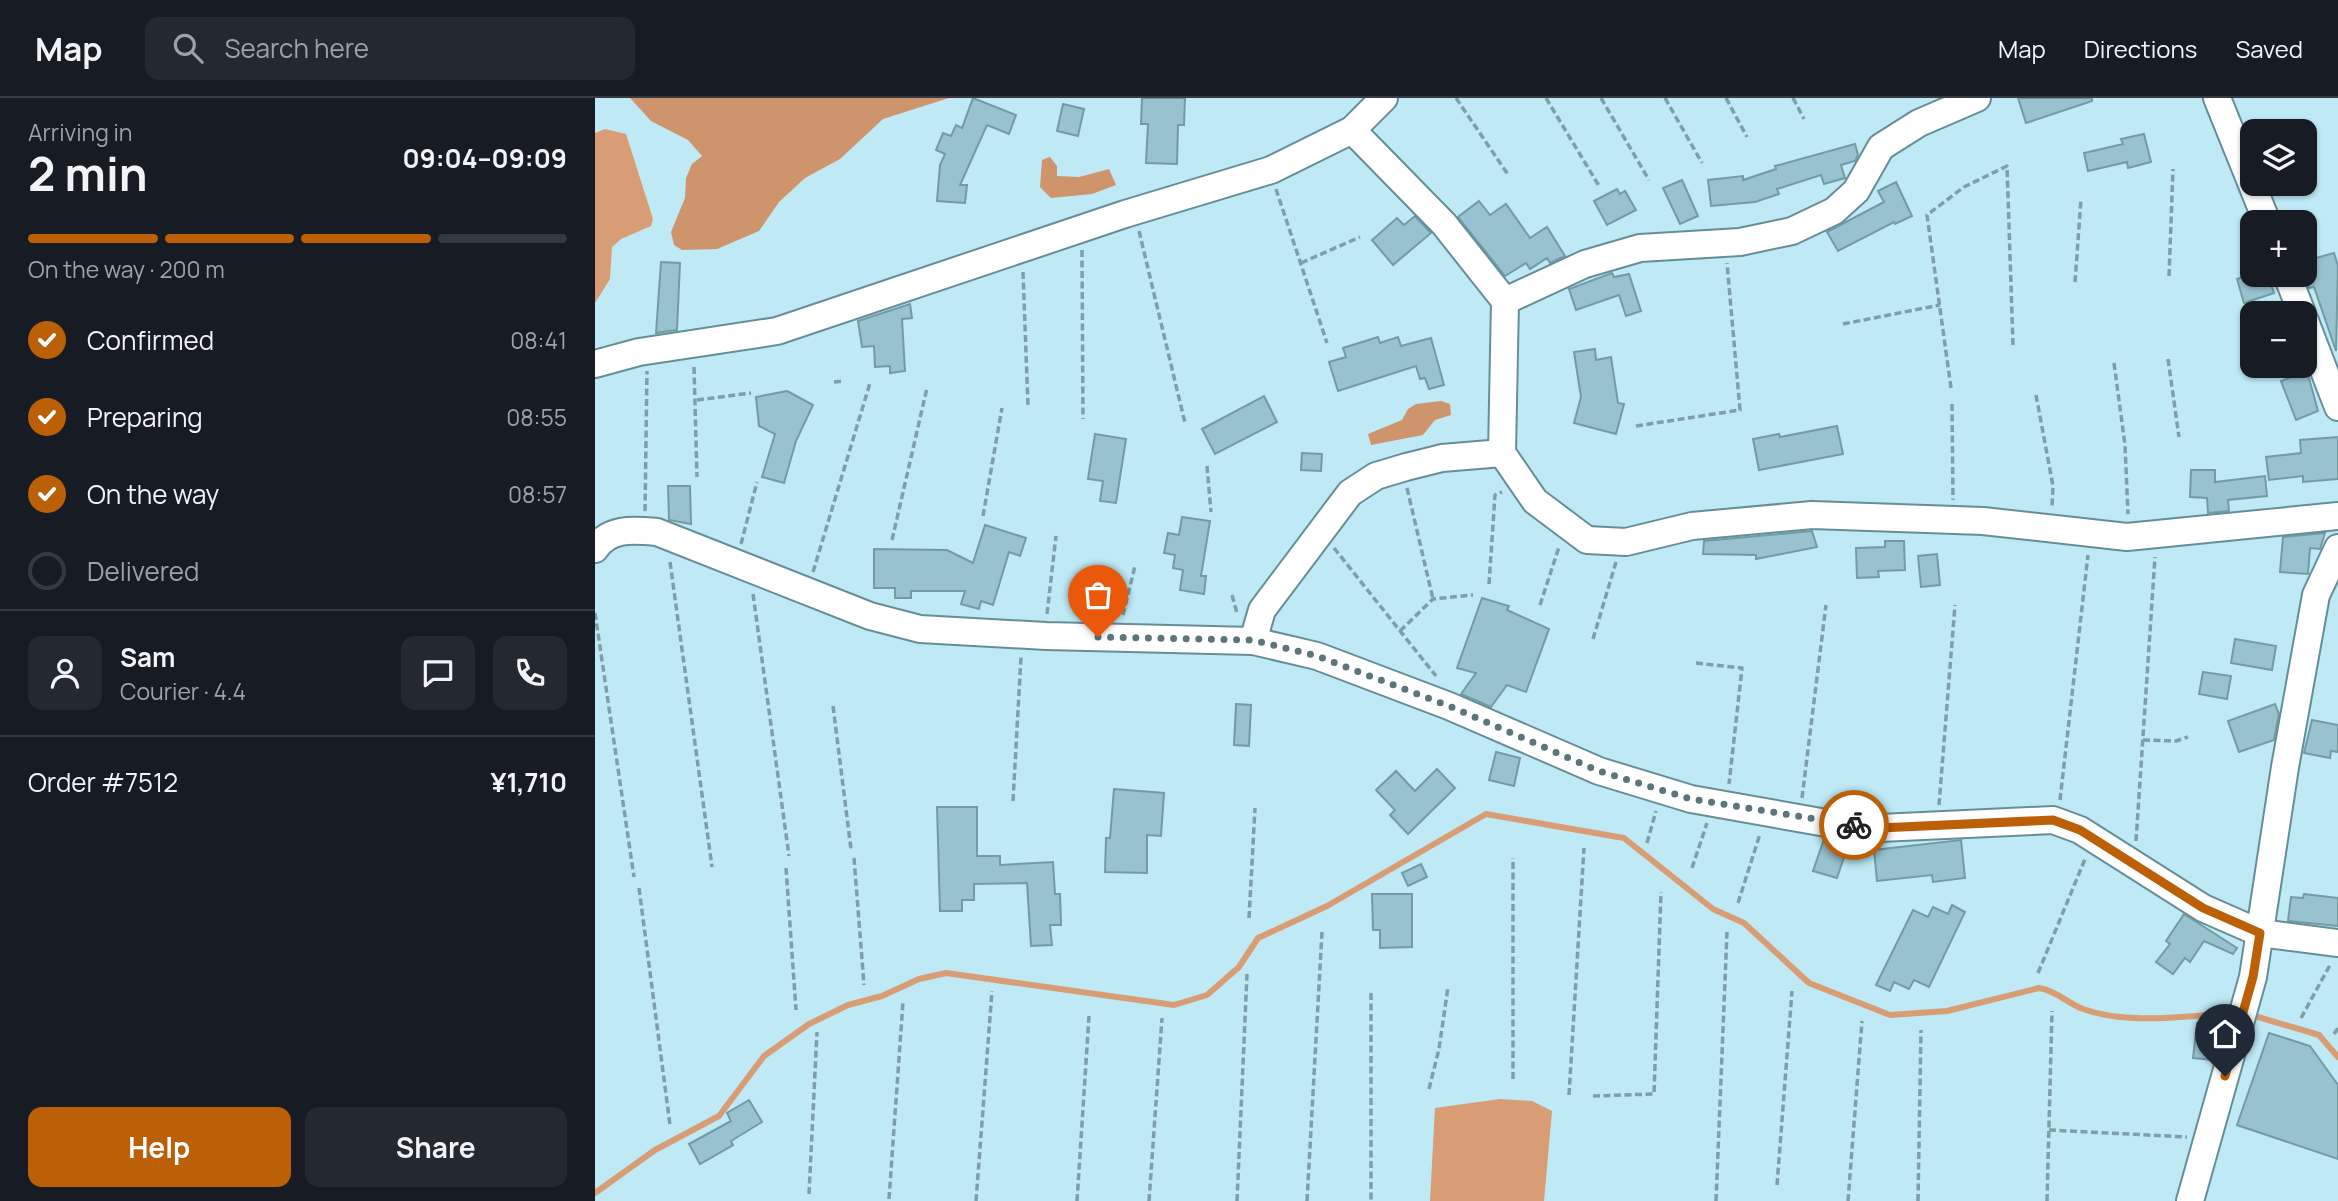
<!DOCTYPE html>
<meta charset="utf-8">
<style>
:root{--surface:#171b24;--page:#242831;--text:#f1f3f6;--muted:#9ea1a6;--line:#363941;--accent:#bb6006}
body{margin:0;font-family:Manrope,sans-serif;background:var(--page);color:var(--text);height:100vh;display:flex;flex-direction:column;font-size:26px;white-space:nowrap}
*{box-sizing:border-box;margin:0}
p{font-size:23px;color:var(--muted)}
.icon{flex:none;width:38px;height:38px;fill:none;stroke:currentColor;stroke-width:2;stroke-linecap:round;stroke-linejoin:round}
.map{position:relative;flex:1;overflow:hidden}
.drawer{display:flex;flex-direction:column;background:var(--surface);width:595px}
.drawer>*{flex:none}
.fabs{position:absolute;left:1645px;top:21px;display:grid;gap:14px}
.fabs a{display:grid;place-items:center;width:77px;height:77px;border-radius:14px;background:var(--surface);box-shadow:0 2px 5px #0004;font-size:35px}
.pin{position:absolute;display:grid;place-items:center;width:60px;height:60px;color:#fff;margin:-72px -30px;border-radius:50% 50% 50% 0;rotate:-45deg;box-shadow:0 0 7px #0007}
.pin .icon{rotate:45deg}
.courier{position:absolute;display:grid;place-items:center;width:70px;height:70px;margin:-35px;border:5px solid #bb6006;border-radius:50%;background:#fff;color:#222;box-shadow:0 2px 9px #0007}
.head em{font-style:normal;font-weight:700}
.head div{display:flex;flex-direction:column-reverse}
.head{display:flex;align-items:center;justify-content:space-between;height:119px;padding:0 28px}
h1{font-size:46px;font-weight:700;line-height:52px}
.bar{display:grid;grid-template-columns:repeat(4,1fr);gap:10px 7px;align-content:center;height:84px;padding:0 28px}
.bar i{height:9px;border-radius:5px;background:var(--line)}
.bar .active{background:var(--accent)}
.bar p{grid-column:span 4}
.line{display:flex;align-items:center;gap:18px;padding:0 28px;border-top:2px solid var(--line)}
.line div{flex:1}
.round{display:grid;place-items:center;flex:none;width:74px;height:74px;border-radius:14px;background:var(--page)}
ol{padding:0 28px;list-style:none}
li{display:flex;align-items:center;gap:21px;height:77px}
li p{margin-inline-start:auto}
li .icon{padding:7px;border-radius:50%;background:var(--accent);color:#fff;stroke-width:4}
li:last-child{color:var(--muted)}
li i{width:38px;height:38px;border:4px solid var(--line);border-radius:50%}
.button{display:flex;gap:14px;margin-top:auto;padding:14px 28px}
.button a{flex:1;height:80px;border-radius:14px;background:var(--accent);color:#fff;font-size:28px;font-weight:700;line-height:80px;text-align:center}
.button a+a{background:var(--page);color:var(--text)}
header{display:flex;align-items:center;gap:42px;box-sizing:border-box;height:98px;padding:0 35px;background:var(--surface);border-bottom:2px solid var(--line)}
header strong{font-size:33px}
nav{display:flex;gap:38px;margin-inline-start:auto;font-size:24px}
.search{width:490px;height:63px;background:var(--page);display:flex;align-items:center;gap:18px;box-sizing:border-box;padding:0 24px;border-radius:14px;color:var(--muted);font-size:26px}
main{display:flex;flex:1;min-height:0}
.map>svg:first-child{display:block}
.forest{fill:#ce946c}
.water{fill:#d89d75}
.lines{fill:none;stroke-linecap:round;stroke-linejoin:round}
.stream{stroke:#d89d75;stroke-width:6}
.building{fill:#98c2ce;stroke:#729ba6;stroke-width:2}
.minor-casing{stroke:#668e99;stroke-width:30}
.path{stroke:#7f9fa8;stroke-width:3.5;stroke-dasharray:7 3.5;stroke-linecap:butt}
.minor{stroke:#fff;stroke-width:26}
.done{stroke:#5b757b;stroke-width:7;stroke-dasharray:0 12.6}
.route{stroke:#bb6006;stroke-width:9}
</style>
<header>
<strong>Map</strong>
<div class="search"><svg class="icon" aria-label="search" viewBox="0 0 24 24"><circle cx="10" cy="10" r="6"/><path d="M15 15l6 6"/></svg>Search here</div>
<nav><a>Map</a><a>Directions</a><a>Saved</a></nav>
</header>
<main>
<section class="drawer">
<div class="head"><div><h1>2 min</h1><p>Arriving in</p></div><em>09:04–09:09</em></div>
<div class="bar"><i class="active"></i><i class="active"></i><i class="active"></i><i></i><p>On the way · 200 m</p></div>
<ol>
<li><svg class="icon" aria-label="check" viewBox="0 0 24 24"><path d="M5 12l5 5 9-10"/></svg>Confirmed<p>08:41</p></li>
<li><svg class="icon" aria-label="check" viewBox="0 0 24 24"><path d="M5 12l5 5 9-10"/></svg>Preparing<p>08:55</p></li>
<li><svg class="icon" aria-label="check" viewBox="0 0 24 24"><path d="M5 12l5 5 9-10"/></svg>On the way<p>08:57</p></li>
<li><i></i>Delivered</li>
</ol>
<div class="line" style="height:126px"><a class="round"><svg class="icon" aria-label="person" viewBox="0 0 24 24"><circle cx="12" cy="8" r="4"/><path d="M4 21q1-7 8-7t8 7"/></svg></a><div><b>Sam</b><p>Courier · 4.4</p></div><a class="round"><svg class="icon" aria-label="chat" viewBox="0 0 24 24"><path d="M4 5h16v11H9l-5 4z"/></svg></a><a class="round"><svg class="icon" aria-label="phone" viewBox="0 0 24 24"><path d="M5 4h4l2 5-3 2q2 4 5 5l2-3 5 2v4C11 20 4 13 5 4z"/></svg></a></div>
<div class="line" style="height:91px"><div>Order #7512</div><b>¥1,710</b></div>
<div class="button"><a>Help</a><a>Share</a></div>
</section>
<div class="map">
<svg width="1743" height="1103" viewBox="0 0 1743 1103">
<rect width="100%" height="100%" fill="#bee9f5"/>
<!-- forest -->
<g class="forest">
<polygon points="35,0 354,0 288,21 245,61 210,80 184,104 164,133 122,151 87,152 79,147 76,134 90,100 91,80 97,66 107,58 93,42 56,23"/>
<polygon points="455,59 462,68 462,78 484,79 514,71 521,87 497,96 456,100 445,89 447,62"/>
<polygon points="846,303 855,306 856,317 840,322 828,337 776,347 773,336 807,322 813,311 821,306"/>
</g>
<!-- water -->
<g class="water">
<polygon points="10,31 31,36 58,121 56,128 26,141 17,149 15,181 0,205 0,35"/>
<polygon points="905,1001 937,1003 957,1013 949,1103 835,1103 840,1010"/>
</g>
<g class="lines">
<!-- stream -->
<g class="stream">
<polyline points="1653,916 1724,937 1743,959"/>
<path d="M 0,1095 L 60,1052 L 124,1018 L 169,958 L 214,926 L 253,907 L 287,898 L 324,881 L 351,875 L 579,907 L 612,897 L 644,869 L 663,840 L 732,808 L 891,716 L 1029,740 L 1118,811 L 1149,825 L 1214,885 L 1295,917 L 1352,913 L 1444,890 C 1462,893 1472,905 1488,911 C 1536,928 1593,917 1642,915"/>
</g>
</g>
<!-- building -->
<g class="building">
<polygon points="378,0 421,17 414,36 392,27 365,87 372,87 370,105 342,103 345,67 350,56 341,52 348,35 356,38 361,27 367,30"/>
<polygon points="547,0 590,0 589,27 583,27 582,66 551,65 553,26 546,26"/>
<polygon points="1423,0 1497,0 1497,3 1431,25"/>
<polygon points="468,6 489,11 483,38 462,33"/>
<polygon points="1549,36 1556,64 1533,70 1532,64 1493,73 1489,55 1528,46 1526,41"/>
<polygon points="1260,46 1263,57 1260,63 1246,67 1250,80 1229,86 1226,77 1182,91 1184,96 1160,104 1116,108 1113,82 1148,78 1148,82 1181,71 1180,68"/>
<polygon points="1087,82 1103,118 1085,126 1068,90"/>
<polygon points="1301,84 1317,118 1300,126 1299,124 1243,153 1232,134 1289,104 1283,93"/>
<polygon points="1022,91 1025,96 1030,93 1041,112 1012,127 999,103"/>
<polygon points="884,103 895,117 911,106 935,140 952,129 970,158 955,165 952,160 935,171 931,165 910,178 863,119"/>
<polygon points="820,118 836,135 798,167 777,142 802,120 809,127"/>
<polygon points="1739,155 1743,168 1741,253 1719,189 1714,190 1710,179 1710,163"/>
<polygon points="66,164 85,165 82,232 61,235"/>
<polygon points="1017,175 1019,179 1034,176 1046,213 1031,218 1024,197 981,212 974,191"/>
<polygon points="1655,177 1673,177 1679,195 1649,205 1642,181"/>
<polygon points="315,206 317,220 307,221 310,273 295,275 295,268 280,269 279,248 267,249 263,223"/>
<polygon points="783,239 785,245 803,239 806,248 836,240 849,287 834,291 830,280 825,281 821,268 743,293 734,264 751,259 748,250"/>
<polygon points="1000,251 1001,262 1016,259 1023,305 1029,306 1021,336 979,325 986,299 979,254"/>
<polygon points="1712,273 1723,313 1701,322 1686,283"/>
<polygon points="192,293 218,307 201,343 189,385 167,379 180,336 164,328 161,299"/>
<polygon points="669,298 682,324 620,356 607,331"/>
<polygon points="1242,328 1248,356 1164,372 1158,341 1184,336 1185,339"/>
<polygon points="500,336 531,341 521,405 505,403 508,383 493,381"/>
<polygon points="1743,339 1743,381 1708,384 1708,378 1674,382 1671,359 1706,355 1705,342"/>
<polygon points="707,355 727,356 726,373 706,372"/>
<polygon points="1596,372 1620,372 1620,384 1670,378 1672,398 1633,402 1634,413 1613,415 1612,400 1595,399"/>
<polygon points="73,388 95,388 96,426 74,422"/>
<polygon points="587,419 615,423 606,478 611,478 609,496 585,492 588,472 578,470 580,457 569,455 573,435 584,437"/>
<polygon points="390,427 431,440 425,458 414,454 398,507 386,503 384,511 366,506 370,493 316,493 316,500 300,500 300,490 279,490 279,451 352,452 378,465"/>
<polygon points="1217,433 1222,449 1161,461 1161,457 1108,456 1109,443"/>
<polygon points="1730,435 1725,451 1715,450 1713,476 1685,474 1688,439"/>
<polygon points="1290,443 1309,443 1310,472 1283,473 1284,479 1262,480 1261,450 1290,449"/>
<polygon points="1342,456 1345,487 1326,489 1323,458"/>
<polygon points="887,500 914,508 912,512 954,531 931,594 912,587 896,609 866,596 881,575 862,570"/>
<polygon points="1640,541 1681,548 1677,572 1636,565"/>
<polygon points="1608,574 1636,578 1632,601 1604,596"/>
<polygon points="641,606 656,607 654,648 639,647"/>
<polygon points="1680,606 1684,616 1679,642 1644,654 1633,623"/>
<polygon points="1717,622 1743,627 1743,654 1736,653 1735,660 1709,655"/>
<polygon points="901,654 925,660 919,688 894,682"/>
<polygon points="842,671 860,690 813,736 795,717 800,712 781,692 801,673 820,693"/>
<polygon points="519,691 569,695 566,738 552,737 552,775 510,774 511,740 515,740"/>
<polygon points="342,709 382,709 382,758 405,758 405,767 458,764 460,796 465,796 466,827 455,827 457,847 436,848 432,785 379,786 379,802 367,802 367,813 345,813"/>
<polygon points="1229,741 1254,744 1242,780 1218,773"/>
<polygon points="1366,742 1370,780 1338,784 1337,777 1282,783 1279,752"/>
<polygon points="826,766 832,779 813,788 807,775"/>
<polygon points="777,796 817,796 817,849 785,850 785,832 778,832"/>
<polygon points="1709,796 1743,800 1743,828 1693,823 1696,799 1708,800"/>
<polygon points="1357,807 1370,814 1334,889 1319,882 1314,891 1299,884 1295,893 1281,887 1318,812 1333,819 1338,809 1353,816"/>
<polygon points="1589,816 1642,850 1638,856 1609,843 1595,864 1590,860 1578,876 1561,864 1575,846 1571,843"/>
<polygon points="1602,925 1628,927 1618,962 1598,960"/>
<polygon points="1674,935 1715,948 1743,987 1743,1061 1642,1027"/>
<polygon points="154,1002 167,1024 136,1043 138,1047 105,1066 94,1046 136,1023 132,1015"/>
</g>
<g class="lines">
<!-- minor casing -->
<g class="minor-casing">
<g id="minor">
<polyline points="1622,0 1672,124"/>
<polyline points="757,32 789,0"/>
<polyline points="1692,177 1707,215"/>
<polyline points="910,203 990,166 1045,150 1145,144 1197,133 1239,113 1261,93 1286,49 1324,25 1382,0"/>
<polyline points="1710,223 1743,309"/>
<polyline points="0,266 44,254 182,233 530,116 676,72 757,32 849,126 910,203 907,355 940,403 992,442 1031,444 1097,428 1217,417 1388,423 1532,439 1743,418"/>
<path d="M 0,451 C 14,429 39,432 62,434 L 275,518 L 325,531 L 451,538 L 658,543 L 722,558 L 854,608 L 1004,673 L 1096,701 L 1237,726 L 1285,730 L 1458,722 L 1485,732 L 1608,810 L 1665,835 L 1743,845"/>
<polyline points="658,543 667,512 755,395 781,378 811,369 847,360 907,355"/>
<polyline points="1595,1103 1658,879 1690,669 1721,497 1743,450"/>
</g>
</g>
<!-- path -->
<g class="path">
<polyline points="861,0 914,78"/>
<polyline points="951,0 1004,88"/>
<polyline points="1006,0 1054,82"/>
<polyline points="1070,0 1107,65"/>
<polyline points="1131,0 1152,39"/>
<polyline points="1198,0 1209,21"/>
<polyline points="681,91 732,245"/>
<polyline points="544,133 590,325"/>
<polyline points="487,152 488,321"/>
<polyline points="706,165 765,139"/>
<polyline points="428,174 433,308"/>
<polyline points="1574,178 1578,71"/>
<polyline points="1480,184 1486,101"/>
<polyline points="1248,226 1345,207"/>
<polyline points="1573,261 1584,339"/>
<polyline points="1519,265 1530,347 1533,416"/>
<polyline points="99,269 102,379"/>
<polyline points="239,284 248,283"/>
<polyline points="1356,290 1332,117 1369,89 1412,68 1418,247"/>
<polyline points="1441,297 1458,388 1457,409"/>
<polyline points="102,302 156,295"/>
<polyline points="1357,306 1358,402"/>
<polyline points="1041,328 1145,312 1132,165"/>
<polyline points="612,368 616,414"/>
<polyline points="812,390 838,501"/>
<polyline points="50,413 52,273"/>
<polyline points="388,418 407,310"/>
<polyline points="297,442 332,290"/>
<polyline points="146,446 162,384"/>
<polyline points="739,450 841,578"/>
<polyline points="75,464 117,769"/>
<polyline points="218,474 275,285"/>
<polyline points="894,486 900,397 907,394"/>
<polyline points="158,496 194,758"/>
<polyline points="637,497 642,515"/>
<polyline points="945,507 964,449"/>
<polyline points="0,515 39,779"/>
<polyline points="452,516 461,438"/>
<polyline points="528,517 540,468"/>
<polyline points="805,533 838,501 878,497"/>
<polyline points="998,541 1021,464"/>
<polyline points="1101,565 1147,570 1134,686"/>
<polyline points="238,608 256,751"/>
<polyline points="1548,642 1581,643 1593,639"/>
<polyline points="1207,700 1231,507"/>
<polyline points="1465,702 1493,457"/>
<polyline points="418,703 426,559"/>
<polyline points="1344,707 1360,507"/>
<polyline points="1541,743 1560,459"/>
<polyline points="1052,745 1061,713"/>
<polyline points="259,760 269,887"/>
<polyline points="191,770 201,912"/>
<polyline points="1097,770 1112,725"/>
<polyline points="44,790 75,1027"/>
<polyline points="1143,805 1165,736"/>
<polyline points="654,820 660,710"/>
<polyline points="1443,875 1490,761"/>
<polyline points="776,895 776,1103"/>
<polyline points="1706,920 1735,867"/>
<polyline points="1739,936 1743,930"/>
<polyline points="918,981 918,760"/>
<polyline points="834,991 844,951 853,889"/>
<polyline points="974,997 989,750"/>
<polyline points="998,998 1059,996 1066,794"/>
<polyline points="1454,1032 1592,1039"/>
<polyline points="1182,1087 1197,893"/>
<polyline points="214,1096 222,934"/>
<polyline points="294,1101 308,904"/>
<polyline points="381,1103 397,893"/>
<polyline points="482,1103 494,918"/>
<polyline points="554,1103 567,920"/>
<polyline points="642,1103 652,876"/>
<polyline points="712,1103 727,834"/>
<polyline points="1121,1103 1132,834"/>
<polyline points="1253,1103 1267,923"/>
<polyline points="1323,1103 1326,932"/>
<polyline points="1452,1103 1457,913"/>
</g>
<!-- minor -->
<use href="#minor" class="minor"/>
</g>
<g class="lines">
<!-- done -->
<polyline class="done" points="503,539 658,542 722,558 854,608 1004,673 1096,701 1259,727"/>
<!-- route -->
<polyline class="route" points="1259,727 1285,730 1458,722 1485,732 1608,810 1665,835 1658,879 1630,978"/>
</g>
</svg>
<div class="fabs">
<a><svg class="icon" aria-label="layers" viewBox="0 0 24 24"><path d="M12 4l9 5-9 5-9-5zM3 14l9 5 9-5"/></svg></a>
<a>+</a>
<a>−</a>
</div>
<div class="pin" style="left:503px;top:539px;background:#ea580c"><svg class="icon" aria-label="bag" viewBox="0 0 24 24"><path d="M5 8h14l-1 12H6zM9 8a3 3 0 0 1 6 0"/></svg></div>
<div class="pin" style="left:1630px;top:978px;background:#1f2937"><svg class="icon" aria-label="home" viewBox="0 0 24 24"><path d="M3 11l9-7 9 7M6 9v11h12V9"/></svg></div>
<div class="courier" style="left:1259px;top:727px"><svg class="icon" aria-label="bike" viewBox="0 0 24 24"><circle cx="6" cy="16" r="4"/><circle cx="18" cy="16" r="4"/><path d="M6 16l4-8h5l3 8M10 8l3 8H6M13 5h3"/></svg></div>
</div>
</main>
